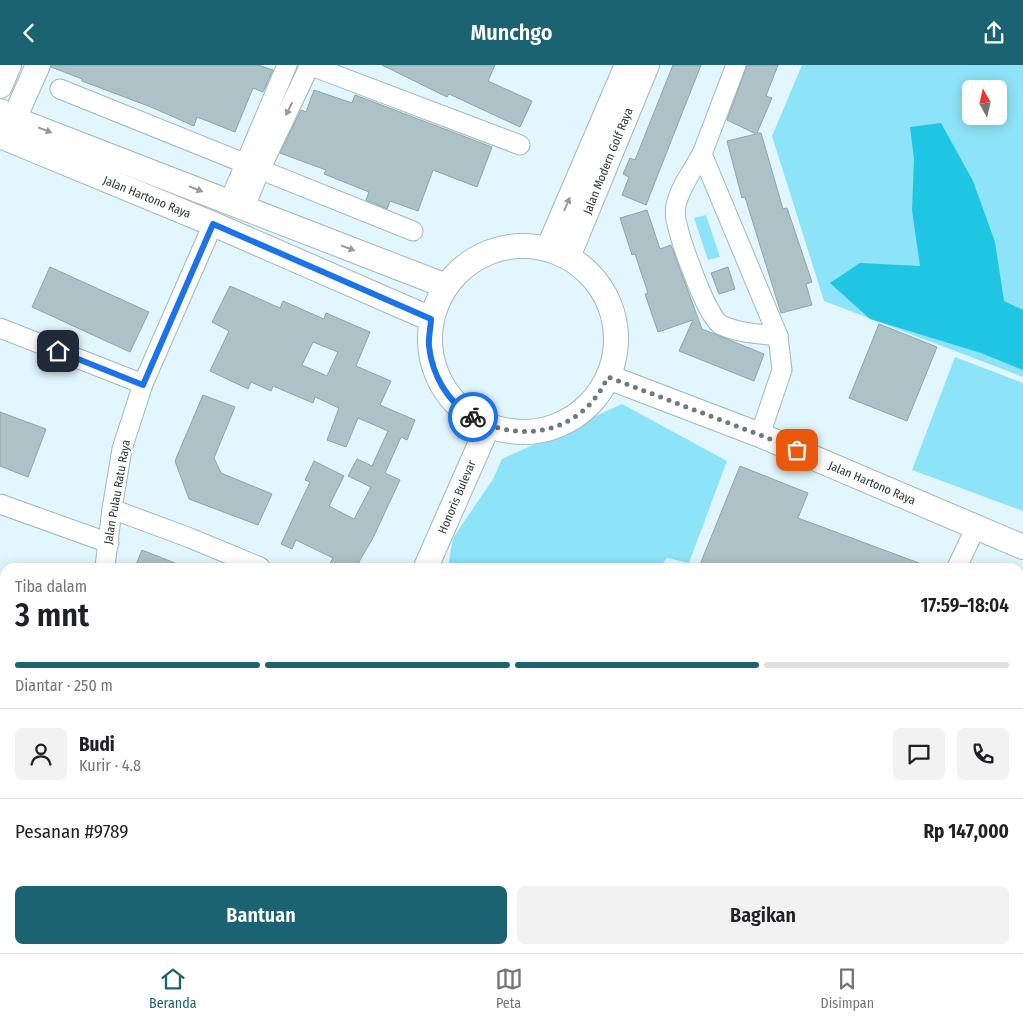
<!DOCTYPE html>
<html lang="id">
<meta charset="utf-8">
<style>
:root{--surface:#fff;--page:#f2f2f2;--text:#202124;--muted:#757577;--line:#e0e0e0;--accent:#1b6372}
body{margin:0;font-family:"Fira Sans Condensed",sans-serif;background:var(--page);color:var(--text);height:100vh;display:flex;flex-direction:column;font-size:19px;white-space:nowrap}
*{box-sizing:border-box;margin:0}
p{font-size:16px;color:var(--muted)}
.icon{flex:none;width:28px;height:28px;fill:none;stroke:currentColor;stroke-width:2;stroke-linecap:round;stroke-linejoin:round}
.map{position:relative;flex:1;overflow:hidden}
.details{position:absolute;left:0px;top:498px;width:1024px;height:391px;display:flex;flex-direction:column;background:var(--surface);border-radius:15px 15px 0 0;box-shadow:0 2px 12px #0003}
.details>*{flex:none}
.needle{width:32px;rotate:352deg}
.tools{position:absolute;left:962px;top:15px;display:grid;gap:10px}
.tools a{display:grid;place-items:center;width:45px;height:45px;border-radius:8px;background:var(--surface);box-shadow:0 2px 12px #0003;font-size:25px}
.pin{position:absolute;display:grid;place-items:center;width:42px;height:42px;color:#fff;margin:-21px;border-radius:10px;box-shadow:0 2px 8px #0006}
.courier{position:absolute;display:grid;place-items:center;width:50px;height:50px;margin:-25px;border:4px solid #1a73e8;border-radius:50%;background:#fff;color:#222;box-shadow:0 1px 6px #0007}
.headline em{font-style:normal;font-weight:600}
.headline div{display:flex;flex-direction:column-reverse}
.headline{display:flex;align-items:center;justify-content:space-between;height:85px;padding:0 15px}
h1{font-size:32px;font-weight:600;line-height:38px}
.bar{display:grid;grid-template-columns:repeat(4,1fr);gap:8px 5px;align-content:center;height:60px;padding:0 15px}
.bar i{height:6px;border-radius:4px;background:var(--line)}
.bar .selected{background:var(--accent)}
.bar p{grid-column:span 4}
.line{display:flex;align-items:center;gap:12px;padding:0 15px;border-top:1px solid var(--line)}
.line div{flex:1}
.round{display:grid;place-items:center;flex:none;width:52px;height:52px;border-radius:8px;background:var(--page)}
.button{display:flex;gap:10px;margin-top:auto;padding:10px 15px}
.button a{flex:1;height:58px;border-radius:8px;background:var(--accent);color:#fff;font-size:20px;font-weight:600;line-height:58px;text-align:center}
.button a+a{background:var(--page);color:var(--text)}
header{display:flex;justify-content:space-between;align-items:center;height:65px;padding:0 15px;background:var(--accent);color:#fff;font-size:22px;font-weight:600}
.tabs{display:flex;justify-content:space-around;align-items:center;height:70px;border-top:1px solid var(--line);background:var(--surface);font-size:14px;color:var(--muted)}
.tabs a{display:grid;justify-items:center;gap:2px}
.tabs .selected{color:var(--accent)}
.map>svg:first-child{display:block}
.green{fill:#8de3f7;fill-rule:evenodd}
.water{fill:#1ec6e4}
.building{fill:#adc2c7;stroke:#8fa3a8;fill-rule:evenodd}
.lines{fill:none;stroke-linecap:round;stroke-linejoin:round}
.minor-casing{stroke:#a2b7bc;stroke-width:21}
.tertiary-casing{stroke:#a2b7bc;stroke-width:26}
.minor{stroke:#fff;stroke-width:19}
.tertiary{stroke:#fff;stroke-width:24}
.oneway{fill:#979b9c}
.done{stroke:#6e7a7e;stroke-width:5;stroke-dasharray:0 9}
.route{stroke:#1a73e8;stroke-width:6}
.labels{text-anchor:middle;stroke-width:4.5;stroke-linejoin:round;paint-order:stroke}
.street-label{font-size:12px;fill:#2f3739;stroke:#fff}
</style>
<header><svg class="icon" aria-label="back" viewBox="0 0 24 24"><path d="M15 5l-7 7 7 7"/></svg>Munchgo<svg class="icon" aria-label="share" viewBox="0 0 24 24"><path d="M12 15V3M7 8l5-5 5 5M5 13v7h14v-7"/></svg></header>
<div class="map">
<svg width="1023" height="888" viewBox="0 0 1023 888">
<rect width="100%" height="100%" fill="#e2f7fd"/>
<!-- green -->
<g class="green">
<path d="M 802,0 L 1023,0 L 1023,312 L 824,236 L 772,71 ZM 971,24 L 999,24 L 999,51 L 971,51 Z"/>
<polygon points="706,150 720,192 708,195 694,153"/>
<polygon points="955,292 1023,318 1023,446 912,405"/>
<polygon points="622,339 727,396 689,498 667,493 660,502 448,502 453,473 493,414 502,394"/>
<polygon points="293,884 384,884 382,888 292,888"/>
</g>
<!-- water -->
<polygon class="water" points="941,58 973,116 995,177 1004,236 1023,245 1023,305 981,288 870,254 830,218 860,198 920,201 912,145 914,94 910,62"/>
<!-- building -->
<g class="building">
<polygon points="52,0 258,0 273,5 263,27 253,23 235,67 197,52 194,61 151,42 82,16 82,14 51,2"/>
<polygon points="382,0 495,0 488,16 532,36 520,62 449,29 447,32"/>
<polygon points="673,0 701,0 646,140 622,130 629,112 623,109 630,93 635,95"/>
<polygon points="747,0 778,0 766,31 772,33 757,68 761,68 783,144 787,143 812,217 806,219 812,240 781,248 745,132 742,133 727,76 756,69 727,55"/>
<polygon points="314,25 352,38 355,30 492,82 477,122 433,105 418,146 390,136 387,144 366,135 369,127 324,109 326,105 280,88 301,45 306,47"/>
<polygon points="647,145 660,184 671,180 702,264 764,289 754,316 679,286 693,255 658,267 645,229 648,228 635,189 632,190 620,153"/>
<polygon points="50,202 149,247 130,287 32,242"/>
<polygon points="728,202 735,224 719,229 711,208"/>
<path d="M 230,221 L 280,243 L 283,236 L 324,254 L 326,248 L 370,267 L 356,301 L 391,316 L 380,340 L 415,355 L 407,375 L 401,372 L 385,408 L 400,415 L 373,473 L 356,502 L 328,502 L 333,493 L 296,475 L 292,484 L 281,479 L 310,417 L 305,415 L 314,396 L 344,411 L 329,441 L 354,454 L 371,422 L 348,411 L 357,394 L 372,401 L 388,366 L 358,353 L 346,382 L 327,375 L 339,343 L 315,332 L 313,338 L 273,321 L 271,326 L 251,317 L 248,324 L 210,306 L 229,266 L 212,257 ZM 313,277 L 338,287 L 327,311 L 302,300 Z"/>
<polygon points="879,259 937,282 907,356 849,333"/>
<polygon points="203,330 235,342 214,393 221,408 272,429 258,460 189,434 175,396"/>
<polygon points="0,347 46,364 28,412 0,401"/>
<polygon points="740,401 808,428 798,453 927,501 927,502 699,502"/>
<polygon points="142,485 185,502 135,502"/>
</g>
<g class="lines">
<!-- minor casing -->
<g class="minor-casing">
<g id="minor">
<polyline points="309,0 520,80"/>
<polyline points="736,0 702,89 778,271 782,305 760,370"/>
<polyline points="60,24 413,166"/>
<path d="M 702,89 C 693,105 680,122 676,140 C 675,145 675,154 677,159 C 681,177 707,253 721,260 C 738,268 760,269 778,271"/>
<polyline points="229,137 287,0"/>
<polyline points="244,144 260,105 310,0"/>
<polyline points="0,263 143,319"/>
<polyline points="0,439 109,478"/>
<polyline points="112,444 190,473 260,502"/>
<polyline points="105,502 112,444 122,384 143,319 213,159"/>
<polyline points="957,502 976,462"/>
<polyline points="0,604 5,606"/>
<polyline points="0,764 5,766"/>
<polyline points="646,884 656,888"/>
<polyline points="67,888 69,884"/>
<polyline points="800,888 802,884"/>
</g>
</g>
<!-- tertiary casing -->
<g class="tertiary-casing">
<g id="tertiary">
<polyline points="0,21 9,0"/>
<polyline points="0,46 14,54 446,221"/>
<polyline points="14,54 38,0"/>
<polyline points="0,71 213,159 431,254"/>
<circle cx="523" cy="274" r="93"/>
<polyline points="548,184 627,0"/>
<polyline points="568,192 647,0"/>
<polyline points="608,312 760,370 1023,482"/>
<polyline points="426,502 488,361"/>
<polyline points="274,888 276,884"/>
</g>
</g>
<!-- minor -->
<use href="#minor" class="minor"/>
<!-- tertiary -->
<use href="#tertiary" class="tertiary"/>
</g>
<!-- one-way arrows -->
<defs><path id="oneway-solid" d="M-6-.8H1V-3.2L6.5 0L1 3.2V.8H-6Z" transform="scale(1.25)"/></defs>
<g class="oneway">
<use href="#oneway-solid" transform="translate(289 44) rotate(116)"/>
<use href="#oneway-solid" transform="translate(45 65) rotate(21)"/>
<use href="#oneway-solid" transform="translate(196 124) rotate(21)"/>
<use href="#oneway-solid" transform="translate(567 139) rotate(-67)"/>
<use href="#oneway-solid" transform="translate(348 183) rotate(21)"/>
</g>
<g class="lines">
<!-- done -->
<path class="done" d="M 473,352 C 514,376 566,371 596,332 C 601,326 604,319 608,312 L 760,370 L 797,385"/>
<!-- route -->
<path class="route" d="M 58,286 L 143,320 L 213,159 L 431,254 C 431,262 428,272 429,281 C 432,310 448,338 473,352"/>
</g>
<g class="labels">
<!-- street labels -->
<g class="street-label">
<text transform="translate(608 96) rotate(-68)" y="4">Jalan Modern Golf Raya</text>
<text transform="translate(147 132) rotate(22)" y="4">Jalan Hartono Raya</text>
<text transform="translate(872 418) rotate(23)" y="4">Jalan Hartono Raya</text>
<text transform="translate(117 427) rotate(-80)" y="4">Jalan Pulau Ratu Raya</text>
<text transform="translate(457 432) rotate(-67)" y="4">Honoris Bulevar</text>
</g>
</g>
</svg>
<div class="tools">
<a><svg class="needle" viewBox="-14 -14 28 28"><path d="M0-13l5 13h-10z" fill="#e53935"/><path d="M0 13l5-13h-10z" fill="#757577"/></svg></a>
</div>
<div class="pin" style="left:797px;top:385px;background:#ea580c"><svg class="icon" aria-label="bag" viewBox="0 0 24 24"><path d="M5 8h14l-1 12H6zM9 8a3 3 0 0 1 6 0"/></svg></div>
<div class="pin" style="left:58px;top:286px;background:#1f2937"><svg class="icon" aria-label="home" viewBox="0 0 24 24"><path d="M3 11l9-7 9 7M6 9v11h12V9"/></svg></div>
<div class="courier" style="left:473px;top:352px"><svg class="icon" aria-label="bike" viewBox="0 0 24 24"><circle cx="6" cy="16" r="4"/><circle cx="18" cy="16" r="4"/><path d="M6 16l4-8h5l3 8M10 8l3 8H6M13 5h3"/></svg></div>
<section class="details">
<div class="headline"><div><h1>3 mnt</h1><p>Tiba dalam</p></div><em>17:59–18:04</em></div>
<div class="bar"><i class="selected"></i><i class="selected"></i><i class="selected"></i><i></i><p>Diantar · 250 m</p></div>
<div class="line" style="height:90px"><a class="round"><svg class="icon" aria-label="person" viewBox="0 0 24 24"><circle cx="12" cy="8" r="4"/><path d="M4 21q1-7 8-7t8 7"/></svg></a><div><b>Budi</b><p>Kurir · 4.8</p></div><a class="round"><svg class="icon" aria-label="chat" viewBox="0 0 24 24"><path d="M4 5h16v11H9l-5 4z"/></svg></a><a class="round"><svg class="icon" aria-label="phone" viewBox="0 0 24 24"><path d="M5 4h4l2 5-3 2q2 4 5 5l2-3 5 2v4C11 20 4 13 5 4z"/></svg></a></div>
<div class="line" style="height:65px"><div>Pesanan #9789</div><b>Rp 147,000</b></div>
<div class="button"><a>Bantuan</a><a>Bagikan</a></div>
</section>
</div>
<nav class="tabs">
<a class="selected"><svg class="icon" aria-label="home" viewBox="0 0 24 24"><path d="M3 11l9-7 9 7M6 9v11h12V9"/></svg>Beranda</a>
<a><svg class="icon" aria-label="map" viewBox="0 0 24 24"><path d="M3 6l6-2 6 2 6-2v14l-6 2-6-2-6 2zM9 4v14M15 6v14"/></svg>Peta</a>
<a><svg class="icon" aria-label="saved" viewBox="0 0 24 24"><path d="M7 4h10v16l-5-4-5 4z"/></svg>Disimpan</a>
</nav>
